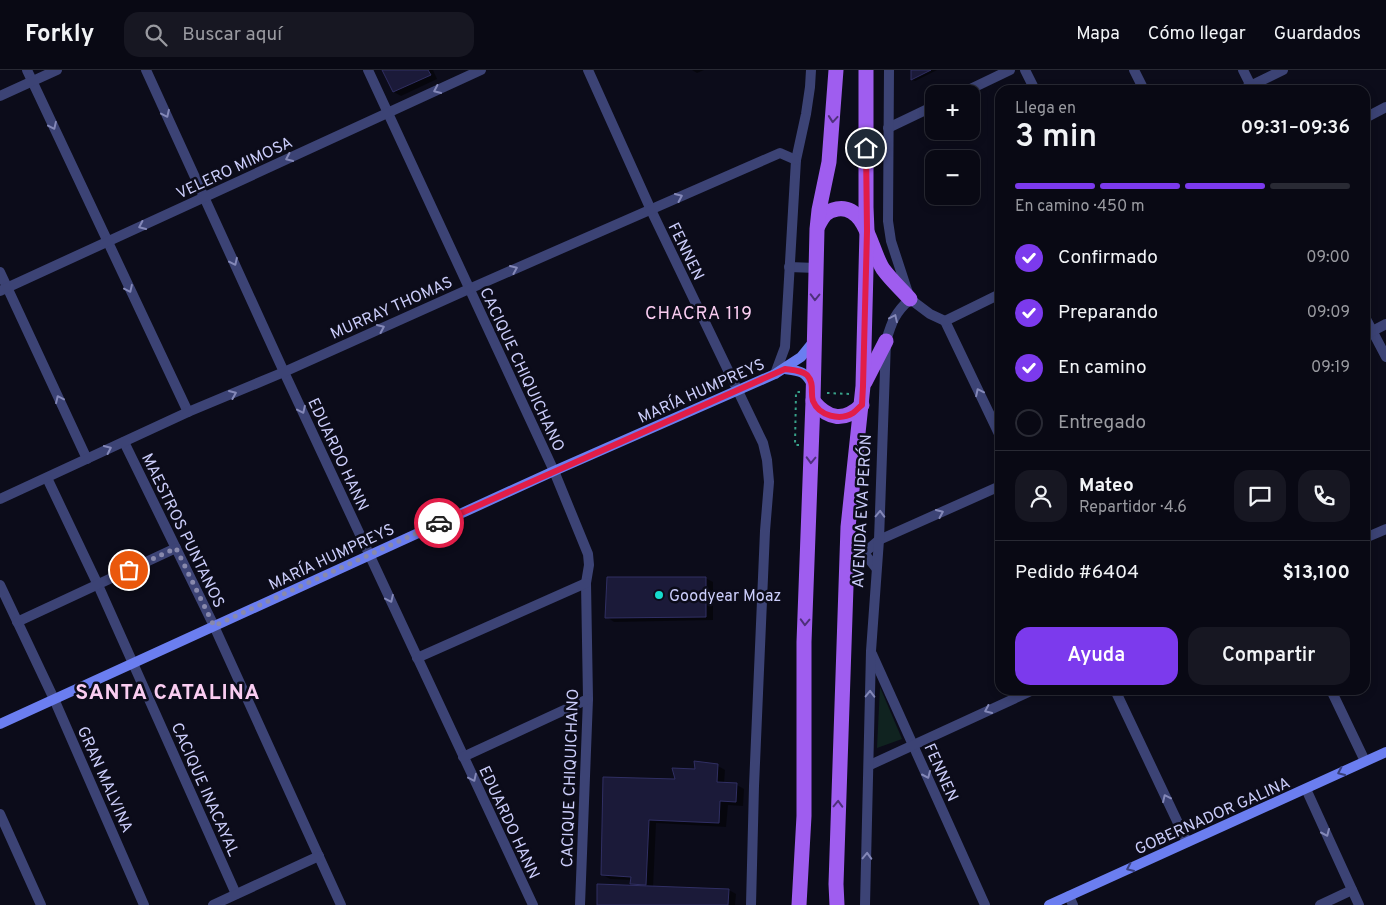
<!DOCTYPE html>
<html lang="es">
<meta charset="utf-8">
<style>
:root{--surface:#090914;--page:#171722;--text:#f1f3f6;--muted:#999aa0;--line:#292a34;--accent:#7c3aed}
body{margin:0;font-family:Overpass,sans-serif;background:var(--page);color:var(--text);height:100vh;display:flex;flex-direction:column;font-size:19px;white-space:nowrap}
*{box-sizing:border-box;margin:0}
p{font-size:16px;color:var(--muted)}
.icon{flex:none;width:28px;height:28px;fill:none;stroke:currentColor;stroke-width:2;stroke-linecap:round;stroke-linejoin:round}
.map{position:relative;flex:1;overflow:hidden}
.drawer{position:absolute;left:995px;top:15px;width:375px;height:610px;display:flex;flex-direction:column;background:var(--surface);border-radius:15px;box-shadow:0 2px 8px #0003,0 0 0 1px var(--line)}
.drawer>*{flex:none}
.tools{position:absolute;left:925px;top:15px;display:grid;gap:10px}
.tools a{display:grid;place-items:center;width:55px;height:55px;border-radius:10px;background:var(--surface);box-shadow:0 2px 8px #0003,0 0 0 1px var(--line);font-size:25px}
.pin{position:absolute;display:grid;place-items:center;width:42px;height:42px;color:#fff;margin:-21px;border:2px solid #fff;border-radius:50%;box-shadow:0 1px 5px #0007}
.courier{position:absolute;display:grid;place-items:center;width:50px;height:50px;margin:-25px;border:4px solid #e11d48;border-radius:50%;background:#fff;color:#222;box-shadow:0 1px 6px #0007}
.headline em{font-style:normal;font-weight:600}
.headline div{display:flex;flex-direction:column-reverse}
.headline{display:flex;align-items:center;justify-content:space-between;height:85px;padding:0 20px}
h1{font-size:32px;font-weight:600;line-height:38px}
.bar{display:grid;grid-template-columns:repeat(4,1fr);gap:8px 5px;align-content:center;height:60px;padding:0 20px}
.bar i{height:6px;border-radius:4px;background:var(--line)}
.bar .on{background:var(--accent)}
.bar p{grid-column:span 4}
.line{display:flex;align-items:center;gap:12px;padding:0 20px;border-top:1px solid var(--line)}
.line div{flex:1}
.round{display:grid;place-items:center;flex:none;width:52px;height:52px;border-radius:15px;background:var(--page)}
ol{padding:0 20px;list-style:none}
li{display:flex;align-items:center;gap:15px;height:55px}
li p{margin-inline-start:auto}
li .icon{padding:5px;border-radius:50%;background:var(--accent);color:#fff;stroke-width:4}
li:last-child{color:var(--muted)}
li i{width:28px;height:28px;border:2px solid var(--line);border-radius:50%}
.action{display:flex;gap:10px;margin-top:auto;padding:10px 20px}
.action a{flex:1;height:58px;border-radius:15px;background:var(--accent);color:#fff;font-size:20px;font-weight:600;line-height:58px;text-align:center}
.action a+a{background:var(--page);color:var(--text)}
header{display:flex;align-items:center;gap:30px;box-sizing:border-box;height:70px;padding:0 25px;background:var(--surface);border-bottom:1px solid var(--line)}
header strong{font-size:24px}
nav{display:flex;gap:28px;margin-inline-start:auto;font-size:18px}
.search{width:350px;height:45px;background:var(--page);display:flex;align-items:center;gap:12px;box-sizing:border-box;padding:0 18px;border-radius:15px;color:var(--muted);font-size:19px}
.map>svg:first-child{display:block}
.green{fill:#102320}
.shadow{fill:#0007}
.building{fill:#1b1a39;stroke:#302f63}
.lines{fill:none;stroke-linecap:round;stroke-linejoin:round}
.path{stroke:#38a189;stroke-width:2;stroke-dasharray:2.5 4;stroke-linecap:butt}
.street{stroke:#3c4375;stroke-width:10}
.secondary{stroke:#6b7ef0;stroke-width:10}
.primary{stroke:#9f5def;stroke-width:15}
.oneway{stroke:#8488b8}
.oneway2{stroke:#4e307a}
.oneway3{stroke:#373f7a}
.done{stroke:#8889ac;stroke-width:5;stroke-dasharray:0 9}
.route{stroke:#e11d48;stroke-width:6}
.poi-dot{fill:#16dbcd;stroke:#0c0c1a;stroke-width:2}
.labels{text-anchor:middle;stroke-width:5;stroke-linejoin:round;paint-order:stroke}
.street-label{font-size:16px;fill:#cbcdfa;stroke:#0c0c1a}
.poi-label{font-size:16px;fill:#cbcdfa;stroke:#0c0c1a;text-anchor:start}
.neighbourhood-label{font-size:18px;letter-spacing:1px;fill:#facdf1;stroke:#0c0c1a}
.district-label{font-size:21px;font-weight:bold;letter-spacing:1px;fill:#facdf1;stroke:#0c0c1a}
</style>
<header>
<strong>Forkly</strong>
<div class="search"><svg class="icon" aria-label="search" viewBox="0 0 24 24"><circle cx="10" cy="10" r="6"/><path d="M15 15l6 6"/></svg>Buscar aquí</div>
<nav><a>Mapa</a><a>Cómo llegar</a><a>Guardados</a></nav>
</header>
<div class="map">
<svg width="1386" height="835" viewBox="0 0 1386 835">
<rect width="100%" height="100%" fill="#0c0c1a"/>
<!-- green -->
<polygon class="green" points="880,617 902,669 877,678"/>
<!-- shadow -->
<g class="shadow">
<polygon points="384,0 433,0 437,9 401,26 394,22"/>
<polygon points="692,0 704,0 697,3"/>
<polygon points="913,0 937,0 915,11 912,10"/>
<polygon points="705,508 713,512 713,550 614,552 607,547"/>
<polygon points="718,696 725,700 724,714 737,715 744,719 743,736 728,735 726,757 656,753 653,818 729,820 736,824 735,835 598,835 638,817 631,814 632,810 610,809 603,805 677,711 696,700"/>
</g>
<!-- building -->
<g class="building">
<polygon points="382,0 428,0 431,5 393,22"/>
<polygon points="911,0 931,0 911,10"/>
<polygon points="607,507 706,507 706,547 605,548"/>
<polygon points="694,691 718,694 717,712 737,713 736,732 720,731 719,753 649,750 646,815 630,814 631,807 601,805 603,707 675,709 672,698 695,699"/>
<polygon points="597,814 729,819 728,835 597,835"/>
</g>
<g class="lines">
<!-- path -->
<g class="path">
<polyline points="827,323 850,324"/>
<polyline points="799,375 795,375 796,322 800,322"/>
</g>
<!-- street -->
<g class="street">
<polyline points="27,0 188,342"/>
<polyline points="146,0 284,302 533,835"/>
<polyline points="368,0 554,401 588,484 589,495 586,513 588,629 580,835"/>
<polyline points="588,0 651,140 763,373 767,390 769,412 765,461 754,716 751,835"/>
<polyline points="1025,0 1035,20"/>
<polyline points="1134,0 1144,20"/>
<polyline points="1243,0 1253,20"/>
<polyline points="1242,20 1283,0"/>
<polyline points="960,24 1010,0"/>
<polyline points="0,26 57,0"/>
<polyline points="1365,48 1386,37"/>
<polyline points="888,58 934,36"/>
<polyline points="789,197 816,198"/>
<polyline points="0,202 87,389"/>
<polyline points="0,221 481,0"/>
<polyline points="910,229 930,244 945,251 1000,366"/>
<polyline points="1365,247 1386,287"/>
<polyline points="945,251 1000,224"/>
<polyline points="1365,265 1386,254"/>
<polyline points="775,304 785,277 796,90 806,44 810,17 811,0"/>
<polyline points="124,372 214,556 341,835"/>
<polyline points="47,408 98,515 236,824"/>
<polyline points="0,429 188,342 284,302 469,219 780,83 796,90"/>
<polyline points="848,458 864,483 876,498"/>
<polyline points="1365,468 1386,459"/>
<polyline points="847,506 864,483 879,470 1000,416"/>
<polyline points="0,515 54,629 144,835"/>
<polyline points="17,552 176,478"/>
<polyline points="872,584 985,835"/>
<polyline points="417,588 586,513"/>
<polyline points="1115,620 1187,772"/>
<polyline points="1331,620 1365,691"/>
<polyline points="463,687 588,629"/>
<polyline points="870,695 1033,620"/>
<polyline points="1306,719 1359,835"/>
<polyline points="0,744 41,835"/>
<polyline points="1069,826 1073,835"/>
<polyline points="213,835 319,786"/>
<path d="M 865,835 L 871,581 L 879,470 L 886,271 C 892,251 895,243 910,229 L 891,171 L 888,151 L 889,0"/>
<polyline points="1320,835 1352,820"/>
</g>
<!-- secondary -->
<g class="secondary">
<path d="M 785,299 C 801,301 805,301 813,316"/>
<polyline points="0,654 554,401 775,304 801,287 814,271"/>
<polyline points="1049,835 1386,682"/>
</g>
<!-- primary -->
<g class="primary">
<path d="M 818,156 C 823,146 826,141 837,139 C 866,134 871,181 883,199 C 891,210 901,219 910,229"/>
<polyline points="865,312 886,271"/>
<path d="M 813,331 C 829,350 844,352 862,335"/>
<polyline points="799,835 804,746 804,572 813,331 817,159 819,140 829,92 836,0"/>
<polyline points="837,835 836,814 848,457 863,316 867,161 866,137 866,0"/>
</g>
</g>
<!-- one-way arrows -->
<defs><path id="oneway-chevron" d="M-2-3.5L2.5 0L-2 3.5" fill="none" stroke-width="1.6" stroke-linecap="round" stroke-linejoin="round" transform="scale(1.25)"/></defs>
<g class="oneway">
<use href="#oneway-chevron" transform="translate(437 20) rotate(155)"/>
<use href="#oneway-chevron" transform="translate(166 44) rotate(65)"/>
<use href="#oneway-chevron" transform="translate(53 56) rotate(65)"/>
<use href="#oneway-chevron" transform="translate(289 88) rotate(155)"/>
<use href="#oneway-chevron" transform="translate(679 127) rotate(-24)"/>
<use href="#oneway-chevron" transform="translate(142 156) rotate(155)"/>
<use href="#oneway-chevron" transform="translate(234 192) rotate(65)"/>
<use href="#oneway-chevron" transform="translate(514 199) rotate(-23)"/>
<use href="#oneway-chevron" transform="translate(129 219) rotate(65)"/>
<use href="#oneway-chevron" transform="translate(894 248) rotate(-65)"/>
<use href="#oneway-chevron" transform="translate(381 258) rotate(-24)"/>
<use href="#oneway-chevron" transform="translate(979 322) rotate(-116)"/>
<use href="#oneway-chevron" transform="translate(233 324) rotate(-23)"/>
<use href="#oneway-chevron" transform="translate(59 329) rotate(-115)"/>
<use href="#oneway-chevron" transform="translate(302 340) rotate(65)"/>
<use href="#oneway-chevron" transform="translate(108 379) rotate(-25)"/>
<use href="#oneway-chevron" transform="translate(940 443) rotate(-24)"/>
<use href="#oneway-chevron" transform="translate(880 444) rotate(-88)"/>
<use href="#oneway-chevron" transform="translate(390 529) rotate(65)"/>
<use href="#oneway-chevron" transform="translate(870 624) rotate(-89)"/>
<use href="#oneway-chevron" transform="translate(988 640) rotate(155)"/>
<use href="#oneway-chevron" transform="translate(927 705) rotate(66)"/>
<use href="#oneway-chevron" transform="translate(473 708) rotate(65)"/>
<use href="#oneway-chevron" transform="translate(1166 728) rotate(-115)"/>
<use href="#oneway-chevron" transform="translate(1326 763) rotate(66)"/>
<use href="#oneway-chevron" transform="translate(867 786) rotate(-88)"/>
</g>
<g class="oneway2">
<use href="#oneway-chevron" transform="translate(833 49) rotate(95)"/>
<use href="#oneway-chevron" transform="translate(815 227) rotate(91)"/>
<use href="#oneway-chevron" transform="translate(811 390) rotate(92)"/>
<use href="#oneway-chevron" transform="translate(805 552) rotate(92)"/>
<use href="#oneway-chevron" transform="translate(838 734) rotate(-88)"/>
</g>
<g class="oneway3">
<use href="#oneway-chevron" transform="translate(1341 702) rotate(155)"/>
<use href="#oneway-chevron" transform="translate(1130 798) rotate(155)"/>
</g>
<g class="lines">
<!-- done -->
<polyline class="done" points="129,500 176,478 214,556 439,453"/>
<!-- route -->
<path class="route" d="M 439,453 L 785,299 C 792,300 801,300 807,305 C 815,314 810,322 813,331 C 819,346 840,351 853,343 C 856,341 859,337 862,335 L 863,316 L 867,161 L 866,78"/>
</g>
<!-- markers -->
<circle class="poi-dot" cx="659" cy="525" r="5"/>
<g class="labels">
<!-- street labels -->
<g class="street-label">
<text transform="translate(234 97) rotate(-25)" y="6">VELERO MIMOSA</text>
<text transform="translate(687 181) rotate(64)" y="6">FENNEN</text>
<text transform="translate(391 237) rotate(-24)" y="6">MURRAY THOMAS</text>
<text transform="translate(523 299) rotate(65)" y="6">CACIQUE CHIQUICHANO</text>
<text transform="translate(701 320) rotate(-24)" y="6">MARÍA HUMPREYS</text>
<text transform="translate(339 384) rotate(65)" y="6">EDUARDO HANN</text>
<text transform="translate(861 441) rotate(-87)" y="6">AVENIDA EVA PERÓN</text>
<text transform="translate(184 460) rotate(64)" y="6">MAESTROS PUNTANOS</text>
<text transform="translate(331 486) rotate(-25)" y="6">MARÍA HUMPREYS</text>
<text transform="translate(942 702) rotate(66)" y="6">FENNEN</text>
<text transform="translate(569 708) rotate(-88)" y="6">CACIQUE CHIQUICHANO</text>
<text transform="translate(106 709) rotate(66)" y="6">GRAN MALVINA</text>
<text transform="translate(206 719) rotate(66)" y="6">CACIQUE INACAYAL</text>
<text transform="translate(1212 745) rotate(-24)" y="6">GOBERNADOR GALINA</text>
<text transform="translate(510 752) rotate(65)" y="6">EDUARDO HANN</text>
</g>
<!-- poi labels -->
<g class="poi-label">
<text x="669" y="531">Goodyear Moaz</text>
</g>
<!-- neighbourhood labels -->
<g class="neighbourhood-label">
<text x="699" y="249">CHACRA 119</text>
</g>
<!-- district labels -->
<g class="district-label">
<text x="168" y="629">SANTA CATALINA</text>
</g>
</g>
</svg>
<div class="tools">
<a>+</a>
<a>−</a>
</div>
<div class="pin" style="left:129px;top:500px;background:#ea580c"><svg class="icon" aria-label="bag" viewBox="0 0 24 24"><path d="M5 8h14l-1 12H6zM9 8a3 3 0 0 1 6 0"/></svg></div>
<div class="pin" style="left:866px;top:78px;background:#1f2937"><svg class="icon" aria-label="home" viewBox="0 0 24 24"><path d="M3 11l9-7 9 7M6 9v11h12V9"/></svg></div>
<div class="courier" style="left:439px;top:453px"><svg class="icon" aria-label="car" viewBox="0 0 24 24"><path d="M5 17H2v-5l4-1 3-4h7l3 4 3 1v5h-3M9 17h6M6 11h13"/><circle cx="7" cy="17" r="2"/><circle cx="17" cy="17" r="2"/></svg></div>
<section class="drawer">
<div class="headline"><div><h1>3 min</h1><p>Llega en</p></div><em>09:31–09:36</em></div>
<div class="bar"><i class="on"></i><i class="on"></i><i class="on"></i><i></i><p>En camino · 450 m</p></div>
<ol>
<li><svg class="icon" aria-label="check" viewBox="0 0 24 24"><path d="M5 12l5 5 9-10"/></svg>Confirmado<p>09:00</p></li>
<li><svg class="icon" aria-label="check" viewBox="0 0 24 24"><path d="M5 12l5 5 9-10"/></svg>Preparando<p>09:09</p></li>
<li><svg class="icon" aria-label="check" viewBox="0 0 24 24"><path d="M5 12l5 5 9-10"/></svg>En camino<p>09:19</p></li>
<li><i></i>Entregado</li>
</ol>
<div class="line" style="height:90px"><a class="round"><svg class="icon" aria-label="person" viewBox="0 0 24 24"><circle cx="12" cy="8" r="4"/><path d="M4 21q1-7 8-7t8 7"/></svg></a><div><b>Mateo</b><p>Repartidor · 4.6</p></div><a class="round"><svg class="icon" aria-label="chat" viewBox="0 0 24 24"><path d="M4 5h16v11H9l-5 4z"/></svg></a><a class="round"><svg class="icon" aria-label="phone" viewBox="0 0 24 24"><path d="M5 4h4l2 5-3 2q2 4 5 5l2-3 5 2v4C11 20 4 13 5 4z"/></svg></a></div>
<div class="line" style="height:65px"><div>Pedido #6404</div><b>$13,100</b></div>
<div class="action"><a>Ayuda</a><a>Compartir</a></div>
</section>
</div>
